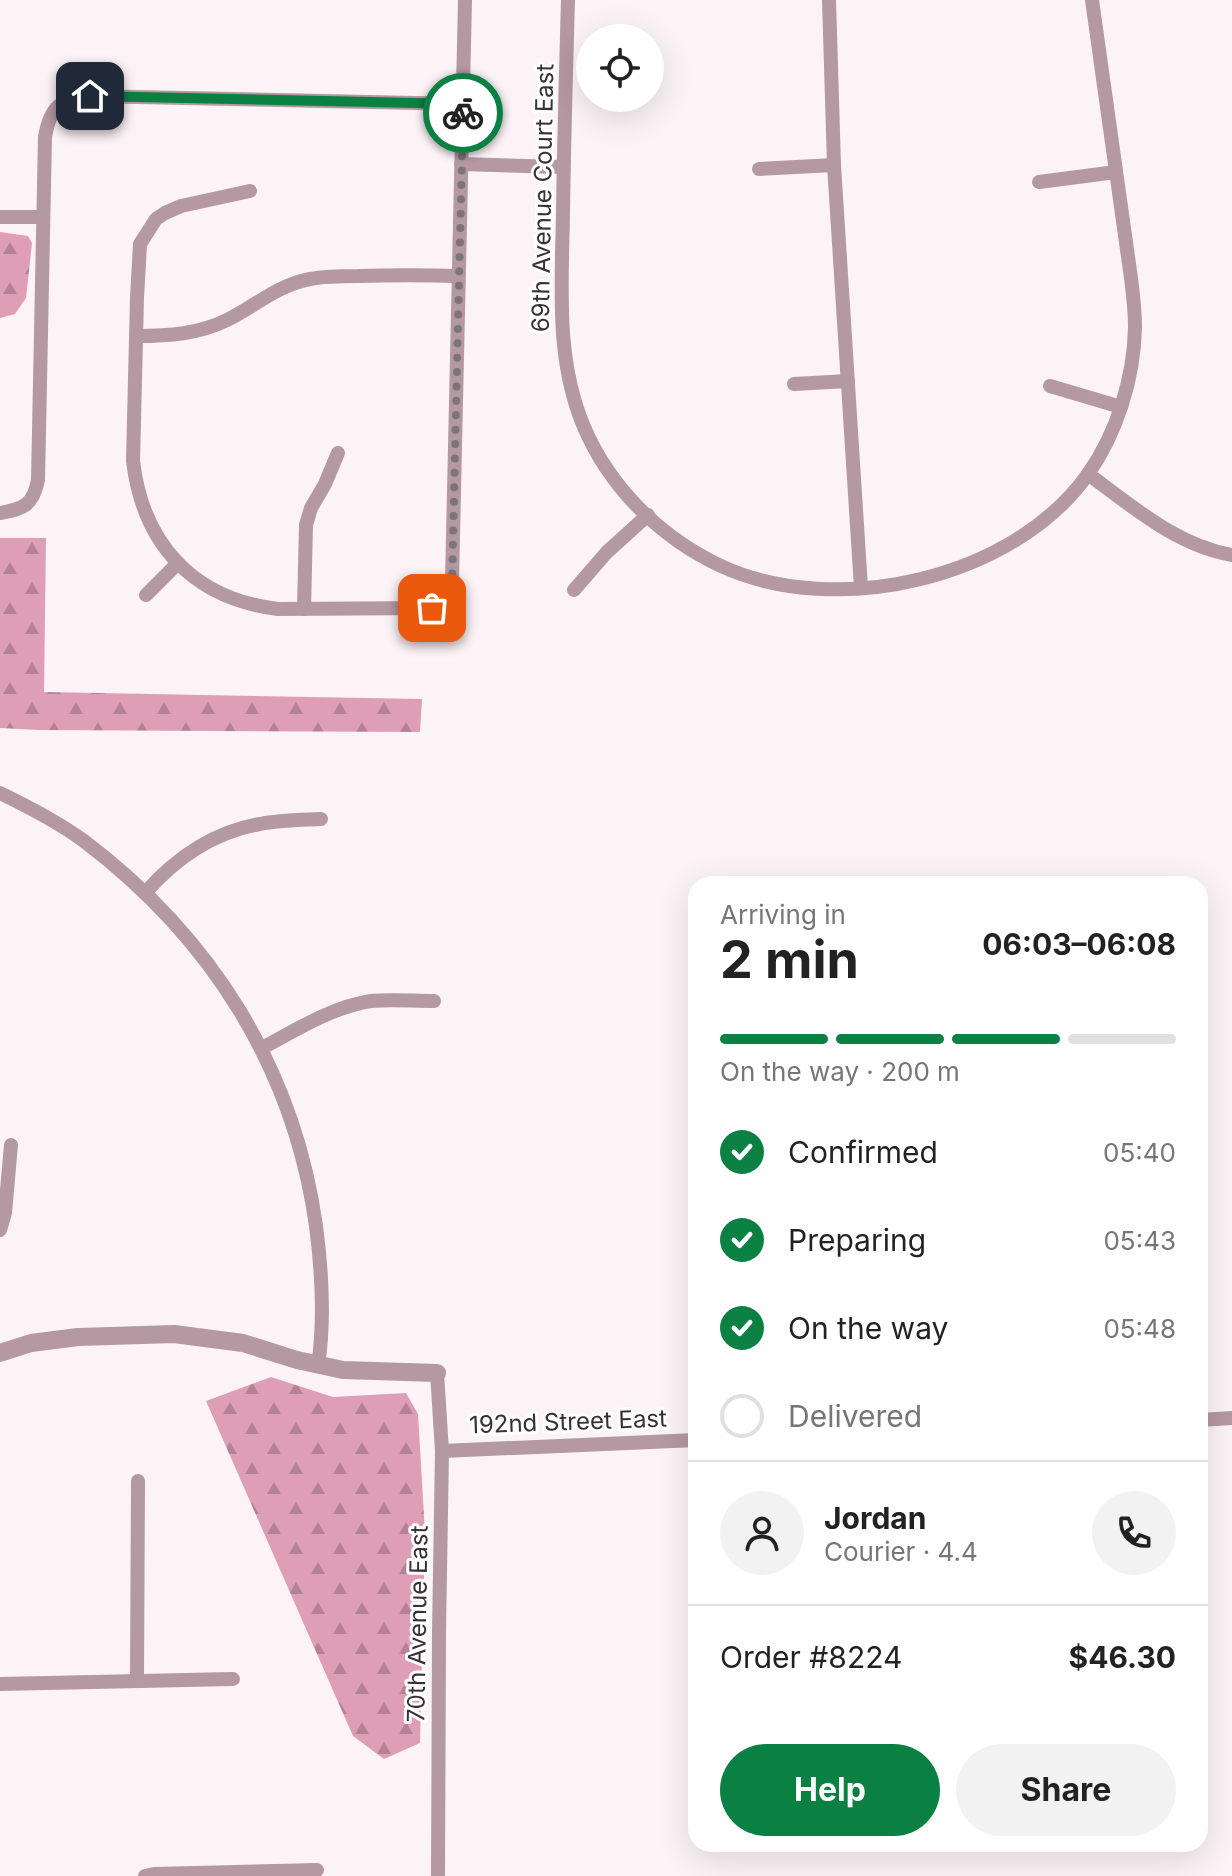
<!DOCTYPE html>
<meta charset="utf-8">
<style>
:root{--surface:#fff;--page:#f2f2f2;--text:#222;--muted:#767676;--line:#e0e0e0;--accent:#0b8043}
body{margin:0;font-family:Inter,sans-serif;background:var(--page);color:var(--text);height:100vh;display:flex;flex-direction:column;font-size:30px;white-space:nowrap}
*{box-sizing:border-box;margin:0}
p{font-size:26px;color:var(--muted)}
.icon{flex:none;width:44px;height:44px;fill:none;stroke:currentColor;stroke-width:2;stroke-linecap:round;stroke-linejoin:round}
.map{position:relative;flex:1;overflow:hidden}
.panel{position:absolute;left:688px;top:876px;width:520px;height:976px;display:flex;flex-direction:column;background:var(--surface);border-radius:24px;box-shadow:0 8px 32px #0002}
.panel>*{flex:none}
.buttons{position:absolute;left:576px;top:24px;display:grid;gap:16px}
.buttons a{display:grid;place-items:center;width:88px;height:88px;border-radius:50%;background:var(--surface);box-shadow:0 8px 32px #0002;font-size:40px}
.pin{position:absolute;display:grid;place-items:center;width:68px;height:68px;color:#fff;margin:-34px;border-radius:16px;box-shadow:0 4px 12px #0006}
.courier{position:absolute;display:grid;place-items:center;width:80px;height:80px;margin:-40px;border:6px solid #0b8043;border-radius:50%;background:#fff;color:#222;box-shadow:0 2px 10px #0007}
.summary em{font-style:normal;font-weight:700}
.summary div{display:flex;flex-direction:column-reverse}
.summary{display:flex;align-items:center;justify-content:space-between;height:136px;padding:0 32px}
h1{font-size:52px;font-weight:700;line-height:60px}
.bar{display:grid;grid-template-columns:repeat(4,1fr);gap:12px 8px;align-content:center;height:96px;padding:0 32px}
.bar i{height:10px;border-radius:6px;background:var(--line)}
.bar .on{background:var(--accent)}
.bar p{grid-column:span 4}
.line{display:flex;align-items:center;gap:20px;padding:0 32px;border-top:2px solid var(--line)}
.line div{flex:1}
.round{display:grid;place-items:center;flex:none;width:84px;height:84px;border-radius:42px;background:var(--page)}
ol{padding:0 32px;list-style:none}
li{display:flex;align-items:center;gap:24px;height:88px}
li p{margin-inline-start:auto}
li .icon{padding:8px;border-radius:50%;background:var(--accent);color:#fff;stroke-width:4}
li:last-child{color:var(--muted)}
li i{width:44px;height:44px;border:4px solid var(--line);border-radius:50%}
.button{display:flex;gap:16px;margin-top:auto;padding:16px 32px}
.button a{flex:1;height:92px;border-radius:48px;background:var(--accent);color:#fff;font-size:32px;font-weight:700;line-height:92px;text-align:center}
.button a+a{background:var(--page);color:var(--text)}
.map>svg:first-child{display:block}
.forest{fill:url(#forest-firs)}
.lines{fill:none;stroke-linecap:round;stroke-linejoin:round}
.minor{stroke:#b498a2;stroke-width:14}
.tertiary{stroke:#b498a2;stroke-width:18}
.done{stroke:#7d7477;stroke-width:8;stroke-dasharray:0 14.4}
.route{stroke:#0b8043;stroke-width:10}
.labels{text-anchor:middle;stroke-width:6;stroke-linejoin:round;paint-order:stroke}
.street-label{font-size:24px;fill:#393033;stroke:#fff}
</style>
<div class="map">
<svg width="1232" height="1876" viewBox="0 0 1232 1876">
<defs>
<pattern id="forest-firs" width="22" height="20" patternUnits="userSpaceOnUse" patternTransform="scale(2)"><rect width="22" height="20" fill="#de9fb6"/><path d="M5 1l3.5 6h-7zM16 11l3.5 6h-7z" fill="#b58295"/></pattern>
</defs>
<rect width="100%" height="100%" fill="#fcf3f6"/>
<!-- forest -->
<g class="forest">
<polygon points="0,232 28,236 32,243 26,298 15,314 0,318"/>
<polygon points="0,538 46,538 44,692 422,699 420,732 38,730 0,728"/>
<polygon points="271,1377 333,1397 406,1393 418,1414 425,1533 420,1743 384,1759 353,1736 206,1401"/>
</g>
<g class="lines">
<!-- minor -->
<g class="minor">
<path d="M 568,0 C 566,71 564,141 563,212 C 562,284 555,359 584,427 C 610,488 661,538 721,566 C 836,619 1014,579 1088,474 C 1117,433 1134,378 1135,327 C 1135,311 1133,294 1131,278 L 1092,0"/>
<polyline points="829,0 834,165 861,588"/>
<polyline points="461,164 563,167"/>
<polyline points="759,169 834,165"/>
<polyline points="1039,182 1116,172"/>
<path d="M 250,191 L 181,206 L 165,213 L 156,219 L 140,244 L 137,298 L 133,461 C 143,545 194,599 278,609 L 432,608 C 446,601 451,596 452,581 L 465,0"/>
<polyline points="0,217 42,217"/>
<path d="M 137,336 C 168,336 199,334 227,320 C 255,306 278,285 310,279 C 326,276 343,276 359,276 C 392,275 425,275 458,276"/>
<polyline points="794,384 848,381"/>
<polyline points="1050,386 1121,407"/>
<path d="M 1088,474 C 1132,506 1177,546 1232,555"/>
<path d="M 0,513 C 24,509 33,505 38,480 L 45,137 C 50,107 60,99 90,96 L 463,104"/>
<polyline points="574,590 607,552 648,515"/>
<polyline points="146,595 178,563"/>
<polyline points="304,609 306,525 311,508 325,484 338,453"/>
<path d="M 0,793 C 29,807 58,822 84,841 C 211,937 294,1068 316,1226 C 322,1272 325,1320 318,1366"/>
<path d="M 145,893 C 176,858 213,832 260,824 C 280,820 301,820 321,819"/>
<path d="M 262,1048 C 296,1030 332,1007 371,1001 C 391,999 413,1001 434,1001"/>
<polyline points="0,1230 5,1213 11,1145"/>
<polyline points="437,1373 442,1451 439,1633 438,1876"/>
<polyline points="1200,1420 1232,1418"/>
<polyline points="442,1451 696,1440"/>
<polyline points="137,1680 138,1481"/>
<polyline points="0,1684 233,1679"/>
<polyline points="145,1876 154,1874 317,1870"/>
</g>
<!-- tertiary -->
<polyline class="tertiary" points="0,1353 31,1343 78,1337 174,1334 243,1343 297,1360 343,1370 437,1373"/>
</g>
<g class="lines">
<!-- done -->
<path class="done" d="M 432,608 C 446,601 451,596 452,581 L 463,113"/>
<!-- route -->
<polyline class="route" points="90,96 463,104 463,113"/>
</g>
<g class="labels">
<!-- street labels -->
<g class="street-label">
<text transform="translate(543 198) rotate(-89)" y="8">69th Avenue Court East</text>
<text transform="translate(568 1422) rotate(-2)" y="8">192nd Street East</text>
<text transform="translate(418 1624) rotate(-89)" y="8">70th Avenue East</text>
</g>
</g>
</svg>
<div class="buttons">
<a><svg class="icon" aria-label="locate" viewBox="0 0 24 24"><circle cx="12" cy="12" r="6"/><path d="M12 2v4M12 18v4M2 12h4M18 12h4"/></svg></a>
</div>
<div class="pin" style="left:432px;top:608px;background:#ea580c"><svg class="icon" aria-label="bag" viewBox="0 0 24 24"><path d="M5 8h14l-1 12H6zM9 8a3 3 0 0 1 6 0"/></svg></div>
<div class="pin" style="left:90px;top:96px;background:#1f2937"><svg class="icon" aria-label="home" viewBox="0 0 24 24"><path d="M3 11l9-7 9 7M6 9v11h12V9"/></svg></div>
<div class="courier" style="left:463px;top:113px"><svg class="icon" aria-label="bike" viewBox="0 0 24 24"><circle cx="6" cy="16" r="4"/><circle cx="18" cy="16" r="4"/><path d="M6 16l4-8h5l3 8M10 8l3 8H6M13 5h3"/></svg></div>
<section class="panel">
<div class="summary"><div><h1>2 min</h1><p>Arriving in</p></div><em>06:03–06:08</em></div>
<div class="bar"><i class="on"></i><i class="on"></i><i class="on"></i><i></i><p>On the way · 200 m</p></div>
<ol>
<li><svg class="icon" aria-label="check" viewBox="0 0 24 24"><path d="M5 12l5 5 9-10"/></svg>Confirmed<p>05:40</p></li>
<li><svg class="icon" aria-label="check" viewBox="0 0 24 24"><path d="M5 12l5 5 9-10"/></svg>Preparing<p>05:43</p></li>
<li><svg class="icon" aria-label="check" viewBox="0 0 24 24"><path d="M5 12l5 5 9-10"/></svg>On the way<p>05:48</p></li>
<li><i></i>Delivered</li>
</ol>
<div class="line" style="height:144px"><a class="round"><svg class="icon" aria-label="person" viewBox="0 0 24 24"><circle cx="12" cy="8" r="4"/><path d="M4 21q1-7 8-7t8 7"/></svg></a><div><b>Jordan</b><p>Courier · 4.4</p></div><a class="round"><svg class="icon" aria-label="phone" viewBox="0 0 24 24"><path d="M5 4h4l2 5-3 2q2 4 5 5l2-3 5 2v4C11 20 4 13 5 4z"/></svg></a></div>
<div class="line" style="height:104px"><div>Order #8224</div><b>$46.30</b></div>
<div class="button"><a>Help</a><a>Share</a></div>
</section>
</div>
